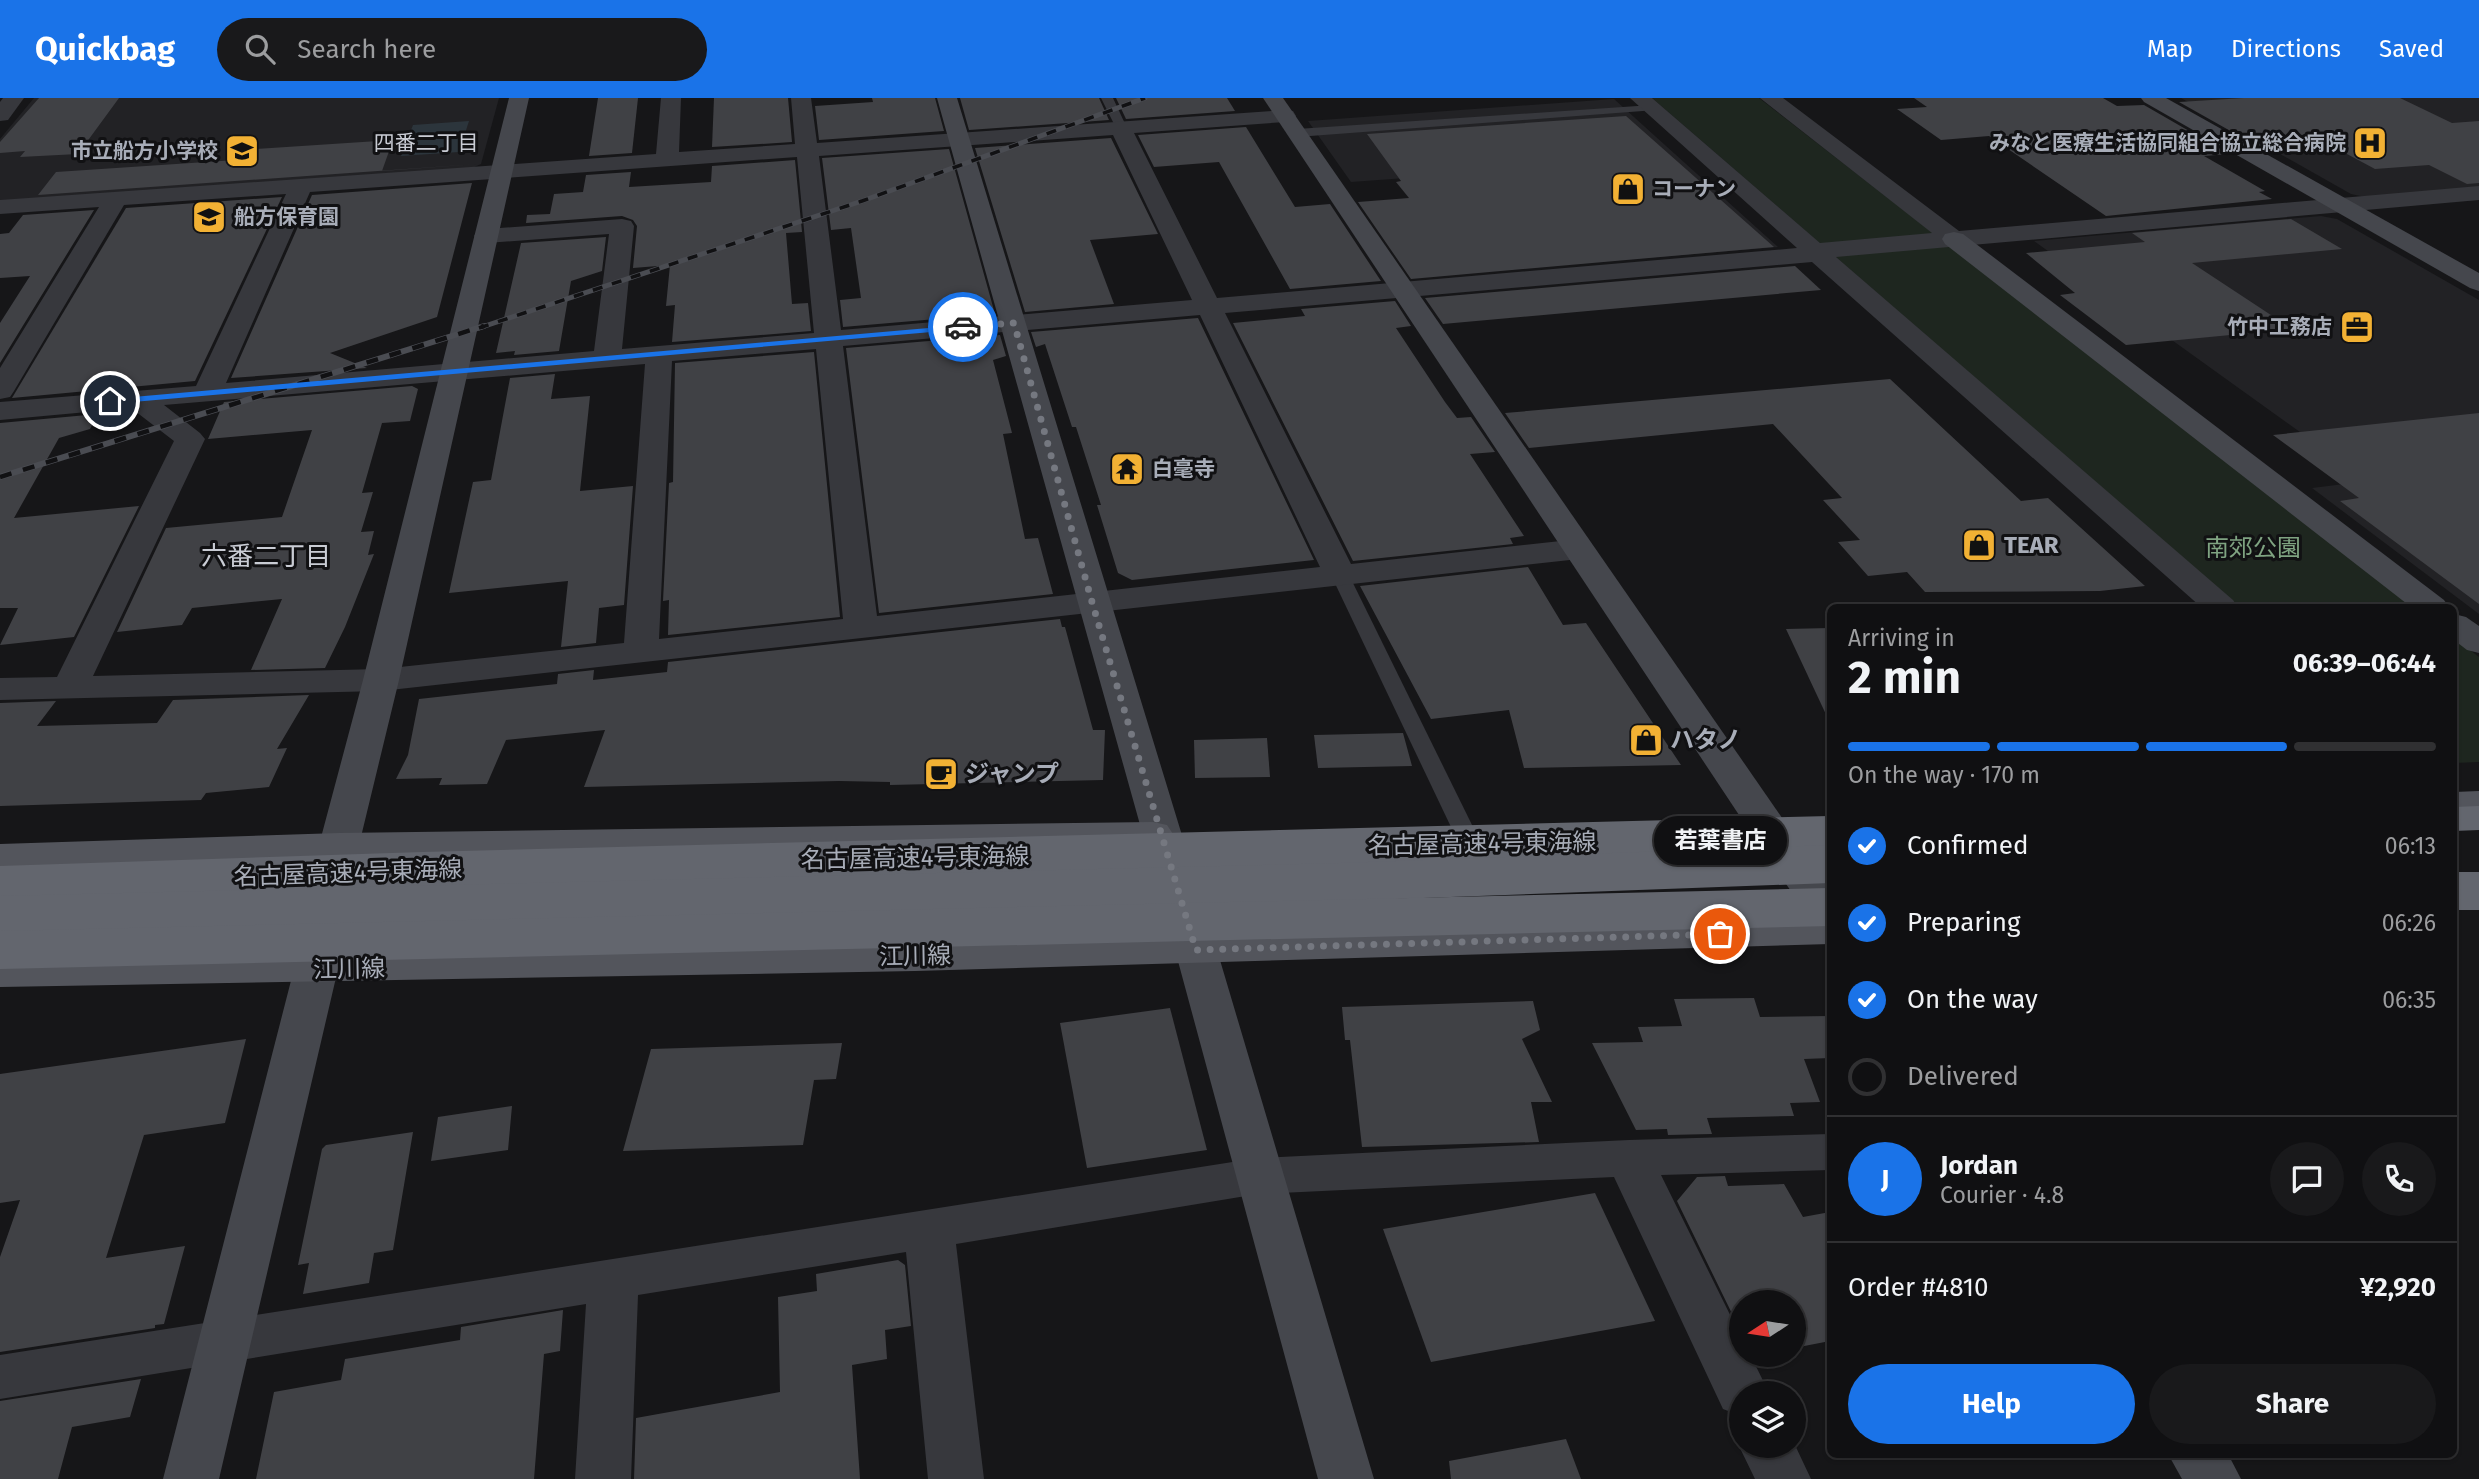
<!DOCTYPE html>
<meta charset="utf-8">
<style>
:root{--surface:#101012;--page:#19191b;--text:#f1f3f6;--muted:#9c9d9f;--line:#303032;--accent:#1a73e8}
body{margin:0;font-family:"Fira Sans","Noto Sans JP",sans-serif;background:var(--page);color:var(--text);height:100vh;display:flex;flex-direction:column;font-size:26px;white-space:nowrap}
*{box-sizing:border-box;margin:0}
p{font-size:23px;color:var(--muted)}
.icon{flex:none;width:38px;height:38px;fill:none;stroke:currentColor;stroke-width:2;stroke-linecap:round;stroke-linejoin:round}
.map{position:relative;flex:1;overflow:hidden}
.side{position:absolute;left:1827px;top:506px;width:630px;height:854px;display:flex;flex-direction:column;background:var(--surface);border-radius:10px;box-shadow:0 2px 5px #0004,0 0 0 2px var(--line)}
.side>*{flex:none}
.needle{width:46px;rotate:258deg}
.fabs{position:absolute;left:1729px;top:1192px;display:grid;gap:14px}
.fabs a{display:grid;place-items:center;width:77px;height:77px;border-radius:50%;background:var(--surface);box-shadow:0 2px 5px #0004,0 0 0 2px var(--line);font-size:35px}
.pin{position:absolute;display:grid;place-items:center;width:60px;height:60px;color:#fff;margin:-30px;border:4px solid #fff;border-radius:50%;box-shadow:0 2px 7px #0007}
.courier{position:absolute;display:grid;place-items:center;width:70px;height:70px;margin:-35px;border:5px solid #1a73e8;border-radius:50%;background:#fff;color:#222;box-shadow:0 2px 9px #0007}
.bubble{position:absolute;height:49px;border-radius:24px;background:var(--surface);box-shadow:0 2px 5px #0004,0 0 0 2px var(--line);font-size:23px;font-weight:700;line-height:49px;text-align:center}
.overview em{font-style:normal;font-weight:700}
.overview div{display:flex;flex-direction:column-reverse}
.overview{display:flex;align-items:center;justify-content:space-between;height:119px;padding:0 21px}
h1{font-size:46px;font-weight:700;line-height:52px}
.bar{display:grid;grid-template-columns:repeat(4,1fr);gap:10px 7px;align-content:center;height:84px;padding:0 21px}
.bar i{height:9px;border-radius:5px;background:var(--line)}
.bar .current{background:var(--accent)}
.bar p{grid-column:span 4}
.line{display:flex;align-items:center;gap:18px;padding:0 21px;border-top:2px solid var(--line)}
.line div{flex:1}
.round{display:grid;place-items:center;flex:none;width:74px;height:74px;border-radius:37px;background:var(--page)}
ol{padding:0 21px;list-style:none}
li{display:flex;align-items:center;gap:21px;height:77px}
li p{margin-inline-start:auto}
li .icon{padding:7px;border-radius:50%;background:var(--accent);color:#fff;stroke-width:4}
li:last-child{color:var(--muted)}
li i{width:38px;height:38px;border:4px solid var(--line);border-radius:50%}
.action{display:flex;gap:14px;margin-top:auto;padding:14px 21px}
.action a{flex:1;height:80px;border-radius:42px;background:var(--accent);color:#fff;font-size:28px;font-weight:700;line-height:80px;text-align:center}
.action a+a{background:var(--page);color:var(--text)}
header{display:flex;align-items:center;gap:42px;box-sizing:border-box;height:98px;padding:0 35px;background:var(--accent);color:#fff}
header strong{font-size:33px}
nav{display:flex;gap:38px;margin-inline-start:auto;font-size:24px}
.search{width:490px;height:63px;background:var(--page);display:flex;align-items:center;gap:18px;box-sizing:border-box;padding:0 24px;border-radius:38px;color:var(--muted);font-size:26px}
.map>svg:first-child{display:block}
.built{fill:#222225}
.green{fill:#1e261f}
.water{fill:#2c353c}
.building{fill:#404145}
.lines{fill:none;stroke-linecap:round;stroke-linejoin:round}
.lane{fill:#37383d;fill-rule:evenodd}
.street{fill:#37383d;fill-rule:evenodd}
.secondary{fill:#45474d;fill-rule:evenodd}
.primary{fill:#53555c;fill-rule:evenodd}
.highway{fill:#63666e;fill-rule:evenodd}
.rail-far1-casing{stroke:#4a4c52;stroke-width:5}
.rail-casing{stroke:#4a4c52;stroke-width:6}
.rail-far1{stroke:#111113;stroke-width:3.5;stroke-dasharray:10;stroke-linecap:butt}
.rail{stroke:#111113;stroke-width:4.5;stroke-dasharray:12;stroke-linecap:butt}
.highway-bridge{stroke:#63666e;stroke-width:38}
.route{fill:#1a73e8}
.done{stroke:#757880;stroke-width:7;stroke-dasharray:0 12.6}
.labels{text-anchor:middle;stroke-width:6;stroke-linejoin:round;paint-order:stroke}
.far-neighbourhood-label{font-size:21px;fill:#c9ccd4;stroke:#111113}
.far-poi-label{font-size:21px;font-weight:bold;fill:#a8adb8;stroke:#111113;text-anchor:end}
.poi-label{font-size:24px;font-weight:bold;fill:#a8adb8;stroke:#111113;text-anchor:start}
.park-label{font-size:24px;fill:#7fa381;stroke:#111113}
.street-label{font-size:24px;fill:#a8adb8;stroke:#111113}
.neighbourhood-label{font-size:26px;fill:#c9ccd4;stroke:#111113}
</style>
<header>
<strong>Quickbag</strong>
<div class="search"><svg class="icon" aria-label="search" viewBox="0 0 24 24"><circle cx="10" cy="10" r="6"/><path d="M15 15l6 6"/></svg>Search here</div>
<nav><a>Map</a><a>Directions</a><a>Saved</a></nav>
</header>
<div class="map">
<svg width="2479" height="1381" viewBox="0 0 2479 1381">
<rect width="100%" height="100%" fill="#161618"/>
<!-- built -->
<g class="built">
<polygon points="34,0 499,0 481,66 470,71 0,103 0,41"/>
<polygon points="2181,0 2479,0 2479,89 2365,99 2351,96"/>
<polygon points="1614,1 1778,149 1585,165 1502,73 1351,84 1308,23"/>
<polygon points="2321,118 2337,121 2479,202 2479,516 2312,390 2368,383 2034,143"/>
</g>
<!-- green -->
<g class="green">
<polygon points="1652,0 1759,0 2415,509 2240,509"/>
<polygon points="2454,540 2479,559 2479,664 2454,665"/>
</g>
<!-- water -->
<polygon class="water" points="469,23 459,54 401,58 413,27"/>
<!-- building -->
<g class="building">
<polygon points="39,0 119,0 78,56 20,59 25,53 0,55 0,44"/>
<polygon points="598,0 638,0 632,55 589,58"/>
<polygon points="714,0 788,0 792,44 712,49"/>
<polygon points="872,0 935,0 944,33 819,42 815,8 873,4"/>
<polygon points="960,0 1099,0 1109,22 969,32"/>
<polygon points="1116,0 1227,0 1235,13 1126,21"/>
<polygon points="1914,0 2103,0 2117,8 2144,7 2229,56 2204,58 2265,93 2259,94 2272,101 2106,118 1989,38 1941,42 1897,11 1927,9"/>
<polygon points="2244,0 2400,0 2452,25 2479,23 2479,85 2467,86 2429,67 2375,71 2332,48 2266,53 2179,4"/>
<polygon points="1626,18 1774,149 1411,181 1358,104 1409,100 1396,84 1401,83 1367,36"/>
<polygon points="1246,29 1295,109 1330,106 1381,183 1290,191 1219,64 1154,69 1138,37"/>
<polygon points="1111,40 1158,136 1090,142 1114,206 1025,214 975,50"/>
<polygon points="393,42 382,73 477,66 38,97 56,74 251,61 256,51"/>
<polygon points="949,51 995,216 843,229 840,202 861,200 851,130 831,132 822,60"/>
<polygon points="795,62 802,134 786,135 792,206 808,205 811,233 672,244 675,207 666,208 670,167 633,170 637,128 633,122 622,118 526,125 527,117 550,116 554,96 583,94 586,77 631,74 629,89 711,84 712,68"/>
<polygon points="472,85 437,219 330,255 367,270 231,280 312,97"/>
<polygon points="282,99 195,283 12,300 126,110"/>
<polygon points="94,112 0,265 0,225 30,178 0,180 0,136 9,135 23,117"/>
<polygon points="2291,121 2342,151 2192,165 2292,231 2126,247 2060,197 2075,195 2026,155 2145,144 2132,135"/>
<polygon points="606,139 602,173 571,183 559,253 514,257 515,253 496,255 521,145"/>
<polygon points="1795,168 1821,192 1443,226 1425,200"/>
<polygon points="1395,203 1411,228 1396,230 1445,304 1457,320 1471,319 1495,354 1470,356 1524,438 1510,440 1513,446 1353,463 1233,225 1305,218 1301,211"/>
<polygon points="1198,220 1314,462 1132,482 1118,475 1097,407 1101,407 1076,329 1072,329 1045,246 1036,249 1031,234"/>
<polygon points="1000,237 1006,258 993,262 1012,335 1003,336 1025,441 1038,440 1053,496 879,515 846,250"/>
<polygon points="814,254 840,519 668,537 669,502 663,503 669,385 673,384 675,265"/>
<polygon points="555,276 551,301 590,298 580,393 633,388 624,507 599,510 596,545 561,549 568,483 449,495 473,384 491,382 510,280"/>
<polygon points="1890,281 2021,403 2048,400 2145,488 2100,493 1925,494 1907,474 1868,478 1838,444 1860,442 1823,402 1842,400 1773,326 1529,350 1505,315"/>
<polygon points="412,288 418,291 410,323 382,325 362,395 373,394 361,434 374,433 368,457 374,456 345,529 325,570 251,572 282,501 192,510 182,527 117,534 166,430 282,419 312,332 208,341 224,304"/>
<polygon points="2479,315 2479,506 2340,403 2359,400 2273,337"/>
<polygon points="98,316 90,331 59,340 14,420 139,408 74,539 0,547 18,510 0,510 0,325"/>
<polygon points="1528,469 1563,527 1586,525 1681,667 1524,670 1509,612 1431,621 1360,488"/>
<polygon points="1060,521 1062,529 1065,529 1093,632 1105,632 1103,682 890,687 890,684 839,683 584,689 605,632 506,642 487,686 439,687 442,680 396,681 408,657 419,601 557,586 558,576 594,572 593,582 667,574 668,564"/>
<polygon points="1830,530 1830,625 1786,531"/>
<polygon points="309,597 277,651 287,650 269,689 206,695 201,702 0,708 0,605 56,603 37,628 157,625 173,602"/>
<polygon points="1403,635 1412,668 1318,670 1314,637"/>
<polygon points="1267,640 1270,679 1195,680 1194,642"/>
<polygon points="1754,900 1760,919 1830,918 1830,960 1804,961 1820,1004 1790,1005 1794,1018 1707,1020 1712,1036 1668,1037 1667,1031 1636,1032 1592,945 1643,944 1638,929 1682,928 1674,901"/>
<polygon points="1533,903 1540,932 1522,941 1552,1004 1531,1004 1539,1044 1362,1049 1350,942 1345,942 1342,909"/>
<polygon points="1170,910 1207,1052 1087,1070 1060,925"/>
<polygon points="246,941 225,1025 144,1037 106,1160 185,1148 164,1226 155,1227 155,1230 0,1254 0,1159 20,1102 0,1105 0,976"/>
<polygon points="842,945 836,981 814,982 803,1047 623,1053 651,951"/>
<polygon points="512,1008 508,1052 431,1063 438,1019"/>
<polygon points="413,1034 393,1152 374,1155 369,1185 303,1196 309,1165 298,1167 322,1051 326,1047"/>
<polygon points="1725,1078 1728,1088 1784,1086 1803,1119 1830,1114 1830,1243 1794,1250 1794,1204 1741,1204 1741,1234 1677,1103 1697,1079"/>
<polygon points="1595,1095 1655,1223 1431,1264 1383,1131"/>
<polygon points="898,1162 905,1167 911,1228 885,1232 887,1261 852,1267 860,1381 634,1381 636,1320 780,1294 778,1199 817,1193 816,1176"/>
<polygon points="563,1212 560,1253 544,1256 534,1381 256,1381 274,1294 341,1282 345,1261 460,1242 461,1229"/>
<polygon points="141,1281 130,1319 72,1329 58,1381 0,1381 0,1303"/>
<polygon points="1566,1341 1581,1381 1451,1381 1449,1363"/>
</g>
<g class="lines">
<!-- lane -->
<g class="lane">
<polygon points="1101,0 1113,0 1127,30 1125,32 1117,32"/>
<polygon points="1652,7 1658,10 1656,12 1297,39 1291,35 1297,31"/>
<polygon points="1340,472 1349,477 1473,729 1470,734 1454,734 1451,729 1331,477"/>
</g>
<!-- street -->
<g class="street">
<polygon points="3,0 24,0 8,22 0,23 0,4"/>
<path d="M 661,0 L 681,0 L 679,54 L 795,46 L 791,0 L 811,0 L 817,45 L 1285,12 L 1293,13 L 1296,18 L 1293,23 L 1285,24 L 1134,35 L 1217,200 L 1797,150 L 1630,0 L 1652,0 L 1820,145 L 1932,135 L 1760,0 L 1783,0 L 1959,133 L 2479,88 L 2479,102 L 1836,159 L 2233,502 L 2238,509 L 2201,509 L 1812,164 L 1225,215 L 1351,466 L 1579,441 L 1590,444 L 1595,451 L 1590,458 L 1579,461 L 381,593 L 0,602 L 0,580 L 57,579 L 174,343 L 131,310 L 0,322 L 0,304 L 196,288 L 286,96 L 124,107 L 14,293 L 10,299 L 0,301 L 0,270 L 99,109 L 0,116 L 0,102 L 656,56 ZM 1113,37 L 1192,202 L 841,232 L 819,58 ZM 797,59 L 814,235 L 622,251 L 634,128 L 631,123 L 622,121 L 486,131 L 477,133 L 474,138 L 477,143 L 486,145 L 609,136 L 594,253 L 226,285 L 310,94 ZM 1200,217 L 1320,469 L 877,518 L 843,248 ZM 816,251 L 843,521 L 659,541 L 672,263 ZM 645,266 L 624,545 L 381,571 L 93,578 L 205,341 L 200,335 L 164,307 Z"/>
<polygon points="1830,1036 1830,1072 1661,1077 1741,1239 1741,1256 1750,1256 1769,1295 1741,1295 1741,1318 1723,1311 1614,1079 1258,1096 956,1146 984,1381 928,1381 906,1154 638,1197 631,1381 575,1381 586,1206 0,1301 0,1257 1258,1060 1629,1042"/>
<polygon points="1741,1344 1741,1348 1794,1345 1811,1381 1755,1381 1739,1348"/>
</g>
<!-- secondary -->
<g class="secondary">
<polygon points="509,0 529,0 399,582 359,747 338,871 219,1381 163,1381 294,871 319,747 363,582"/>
<polygon points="937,0 957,0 1217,852 1374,1381 1318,1381 1175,852"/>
<polygon points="1263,0 1283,0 1830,789 1830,831 1815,828 1749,732"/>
<polygon points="2141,0 2166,0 2479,175 2479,193 2470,190 2144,4"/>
<polygon points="1954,134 1963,136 2444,502 2449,509 2411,509 1945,146 1942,141 1945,136"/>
<polygon points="2454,516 2466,519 2479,528 2479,555 2467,552 2454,542"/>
<polygon points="2168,1356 2228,1356 2241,1381 2182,1381"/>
</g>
<!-- primary -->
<g class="primary">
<polygon points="2479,693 2479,717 2454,718 2454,694"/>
<polygon points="1153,724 1167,727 1173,736 1167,745 1153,748 339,759 0,772 0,746 339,735"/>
<polygon points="1830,818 1830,846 915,873 0,889 0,859 915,844"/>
</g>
<!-- highway -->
<polygon class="highway" points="2479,708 2479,732 2454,733 2454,709"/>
<!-- rail-far1 casing -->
<g class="rail-far1-casing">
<polyline id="rail-far1" points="479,230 862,103 1145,0"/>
</g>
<!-- rail casing -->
<g class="rail-casing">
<polyline id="rail" points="0,379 484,228"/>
</g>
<!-- rail-far1 -->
<use href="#rail-far1" class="rail-far1"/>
<!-- rail -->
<use href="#rail" class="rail"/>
<!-- highway-bridge -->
<g class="highway-bridge">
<polyline points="0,787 423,773 1830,737"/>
<polyline points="2454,793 2479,793"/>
<polyline points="0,817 1341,784 1830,766"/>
<polyline points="0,852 1830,809"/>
</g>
</g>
<!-- route -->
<polygon class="route" points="963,227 966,231 110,306 105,303 110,301"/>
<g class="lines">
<!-- done -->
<polyline class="done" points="963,229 1014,225 1092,504 1196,852 1720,836"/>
</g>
<!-- icons -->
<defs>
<g id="hospital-square" transform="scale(1.75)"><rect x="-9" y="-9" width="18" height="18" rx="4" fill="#f2b134" stroke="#111113"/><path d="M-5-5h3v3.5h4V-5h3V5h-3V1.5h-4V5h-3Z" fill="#111"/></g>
<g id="school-square" transform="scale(1.75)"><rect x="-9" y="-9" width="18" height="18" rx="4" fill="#f2b134" stroke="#111113"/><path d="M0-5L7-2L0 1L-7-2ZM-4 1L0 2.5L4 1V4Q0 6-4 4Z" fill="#111"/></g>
<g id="shop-square" transform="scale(1.75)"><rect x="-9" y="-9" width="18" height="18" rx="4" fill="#f2b134" stroke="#111113"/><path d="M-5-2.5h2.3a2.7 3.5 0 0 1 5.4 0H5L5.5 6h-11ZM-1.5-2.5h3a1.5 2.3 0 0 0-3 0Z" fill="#111"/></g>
<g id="office-square" transform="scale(1.75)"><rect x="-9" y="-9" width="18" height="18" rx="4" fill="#f2b134" stroke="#111113"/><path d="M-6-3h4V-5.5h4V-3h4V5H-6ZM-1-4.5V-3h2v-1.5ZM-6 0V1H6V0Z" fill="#111"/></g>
<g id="temple-square" transform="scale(1.75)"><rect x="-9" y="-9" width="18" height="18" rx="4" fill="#f2b134" stroke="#111113"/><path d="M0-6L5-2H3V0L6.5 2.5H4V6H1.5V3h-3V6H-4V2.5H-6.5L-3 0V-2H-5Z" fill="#111"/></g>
<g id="cafe-square" transform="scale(1.75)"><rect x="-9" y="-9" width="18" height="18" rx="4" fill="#f2b134" stroke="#111113"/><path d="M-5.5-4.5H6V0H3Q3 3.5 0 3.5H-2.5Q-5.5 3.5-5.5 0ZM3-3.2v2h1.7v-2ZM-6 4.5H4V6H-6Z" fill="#111"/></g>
</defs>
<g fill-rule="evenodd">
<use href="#hospital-square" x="2370" y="45"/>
<use href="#school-square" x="242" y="53"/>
<use href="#shop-square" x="1628" y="91"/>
<use href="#school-square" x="209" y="119"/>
<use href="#office-square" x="2357" y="229"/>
<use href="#temple-square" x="1127" y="371"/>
<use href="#shop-square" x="1979" y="447"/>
<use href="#shop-square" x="1646" y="642"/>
<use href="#cafe-square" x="941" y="676"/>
</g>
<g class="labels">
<!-- far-neighbourhood labels -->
<g class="far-neighbourhood-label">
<text x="426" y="52">四番二丁目</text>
</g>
<!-- far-poi labels -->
<g class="far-poi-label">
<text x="2346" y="52">みなと医療生活協同組合協立総合病院</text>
<text x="218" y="60">市立船方小学校</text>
<text x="1652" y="98" text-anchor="start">コーナン</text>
<text x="234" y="126" text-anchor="start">船方保育園</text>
<text x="2332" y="236">竹中工務店</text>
<text x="1152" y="378" text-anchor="start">白毫寺</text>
</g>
<!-- poi labels -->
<g class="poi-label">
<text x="2004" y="455">TEAR</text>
<text x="1670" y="650">ハタノ</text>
<text x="965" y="684">ジャンプ</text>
</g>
<!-- park labels -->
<g class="park-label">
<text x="2253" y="458">南郊公園</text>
</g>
<!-- street labels -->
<g class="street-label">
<text transform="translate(1482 746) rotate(-1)" y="8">名古屋高速4号東海線</text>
<text transform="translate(915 760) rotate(-1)" y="8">名古屋高速4号東海線</text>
<text transform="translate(348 775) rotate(-2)" y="8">名古屋高速4号東海線</text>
<text transform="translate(915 858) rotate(-1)" y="8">江川線</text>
<text transform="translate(349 871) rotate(-1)" y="8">江川線</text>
</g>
<!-- neighbourhood labels -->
<g class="neighbourhood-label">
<text x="266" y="467">六番二丁目</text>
</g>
</g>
</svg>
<div class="fabs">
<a><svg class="needle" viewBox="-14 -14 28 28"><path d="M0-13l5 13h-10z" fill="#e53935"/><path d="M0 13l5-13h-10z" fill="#9c9d9f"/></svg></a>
<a><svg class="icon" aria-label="layers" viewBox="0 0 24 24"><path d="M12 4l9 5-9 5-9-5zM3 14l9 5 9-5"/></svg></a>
</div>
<div class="pin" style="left:1720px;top:836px;background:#ea580c"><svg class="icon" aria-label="bag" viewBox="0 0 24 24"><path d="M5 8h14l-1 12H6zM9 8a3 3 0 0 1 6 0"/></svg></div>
<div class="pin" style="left:110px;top:303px;background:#1f2937"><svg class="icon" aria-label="home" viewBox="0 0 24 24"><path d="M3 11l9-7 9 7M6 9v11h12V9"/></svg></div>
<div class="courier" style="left:963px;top:229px"><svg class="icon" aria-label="car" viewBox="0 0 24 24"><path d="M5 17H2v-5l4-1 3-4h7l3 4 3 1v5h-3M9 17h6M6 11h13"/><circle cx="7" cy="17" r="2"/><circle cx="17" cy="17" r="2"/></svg></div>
<div class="bubble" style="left:1654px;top:718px;width:133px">若葉書店</div>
<section class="side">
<div class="overview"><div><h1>2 min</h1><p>Arriving in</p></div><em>06:39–06:44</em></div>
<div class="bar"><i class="current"></i><i class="current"></i><i class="current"></i><i></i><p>On the way · 170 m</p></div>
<ol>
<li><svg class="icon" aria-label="check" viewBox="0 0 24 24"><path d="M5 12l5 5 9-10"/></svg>Confirmed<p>06:13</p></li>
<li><svg class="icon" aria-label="check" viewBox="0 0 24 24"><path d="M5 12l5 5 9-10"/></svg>Preparing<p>06:26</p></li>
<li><svg class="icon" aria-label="check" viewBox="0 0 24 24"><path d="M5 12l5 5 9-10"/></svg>On the way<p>06:35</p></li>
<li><i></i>Delivered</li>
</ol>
<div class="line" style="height:126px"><b class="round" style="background:var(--accent);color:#fff">J</b><div><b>Jordan</b><p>Courier · 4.8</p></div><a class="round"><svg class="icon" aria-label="chat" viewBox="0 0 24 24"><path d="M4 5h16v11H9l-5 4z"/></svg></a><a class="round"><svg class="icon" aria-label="phone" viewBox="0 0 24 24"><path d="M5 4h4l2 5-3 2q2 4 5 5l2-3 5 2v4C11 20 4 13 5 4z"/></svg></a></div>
<div class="line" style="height:91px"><div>Order #4810</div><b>¥2,920</b></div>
<div class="action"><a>Help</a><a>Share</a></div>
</section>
</div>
